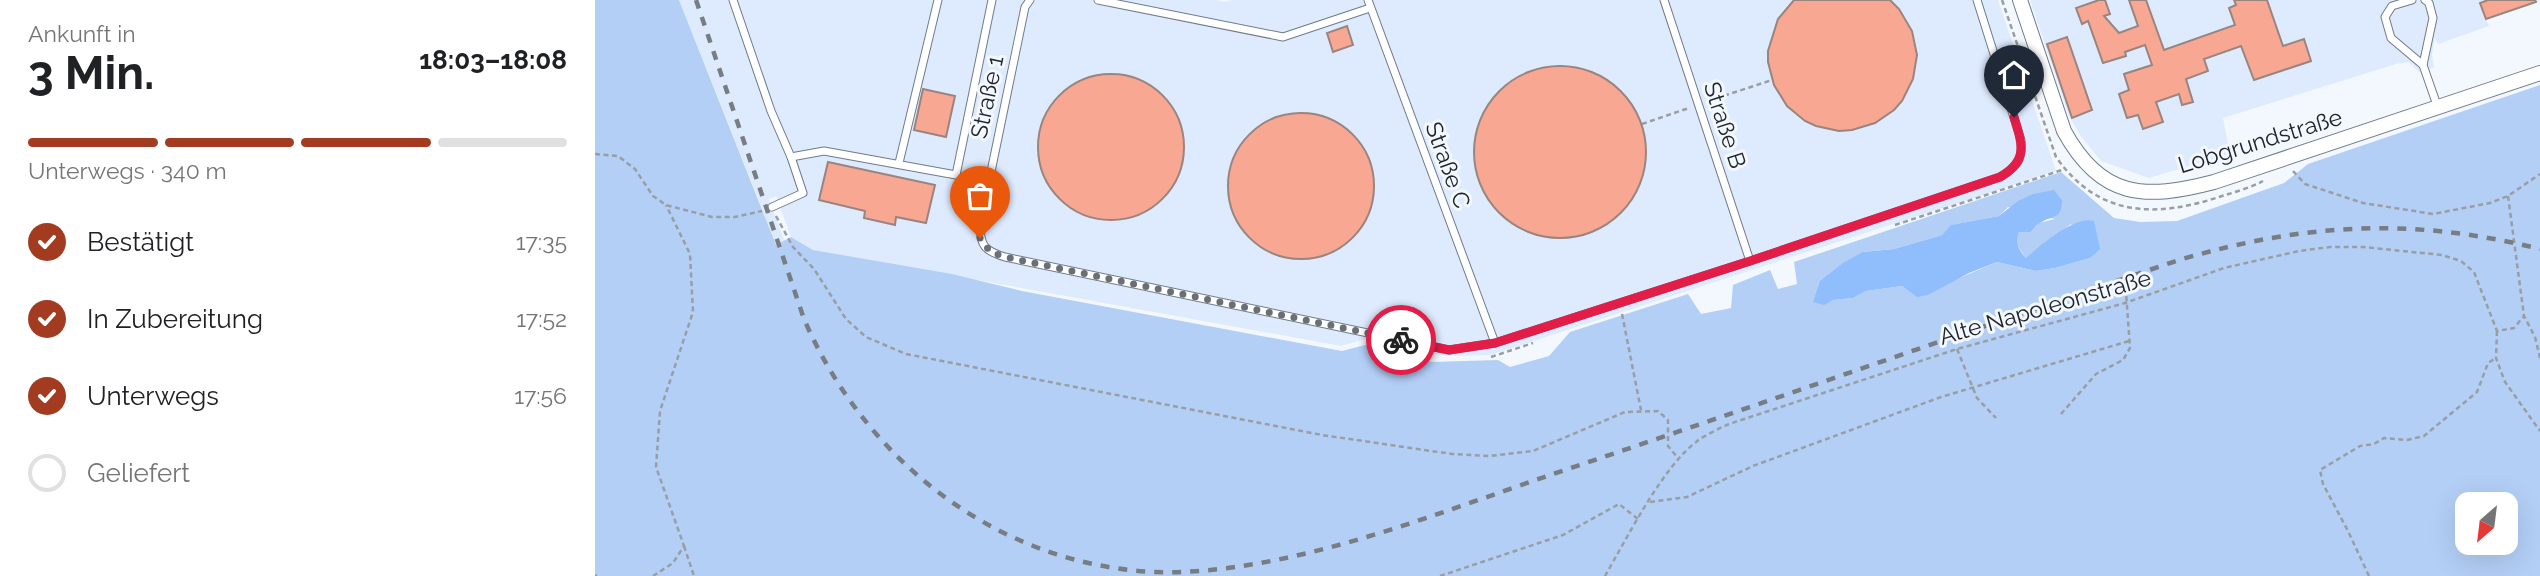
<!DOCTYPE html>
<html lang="de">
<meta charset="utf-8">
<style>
:root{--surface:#fff;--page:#f6f6f6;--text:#202124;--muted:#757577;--line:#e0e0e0;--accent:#a33b20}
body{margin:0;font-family:Raleway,sans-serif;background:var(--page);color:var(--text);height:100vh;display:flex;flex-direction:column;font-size:26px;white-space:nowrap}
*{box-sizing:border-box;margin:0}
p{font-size:23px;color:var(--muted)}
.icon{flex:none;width:38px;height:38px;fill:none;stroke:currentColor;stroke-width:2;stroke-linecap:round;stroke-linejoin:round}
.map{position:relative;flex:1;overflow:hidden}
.sheet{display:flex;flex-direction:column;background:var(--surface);width:595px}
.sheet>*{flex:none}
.needle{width:46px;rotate:208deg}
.fabs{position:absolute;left:1860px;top:492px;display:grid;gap:14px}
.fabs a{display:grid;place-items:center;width:63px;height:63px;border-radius:14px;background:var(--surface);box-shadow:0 7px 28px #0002;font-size:35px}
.pin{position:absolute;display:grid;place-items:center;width:60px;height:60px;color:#fff;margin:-72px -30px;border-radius:50% 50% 50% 0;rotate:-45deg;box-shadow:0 0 7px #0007}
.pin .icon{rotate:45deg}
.courier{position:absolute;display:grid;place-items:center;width:70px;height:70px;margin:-35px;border:5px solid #e11d48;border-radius:50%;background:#fff;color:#222;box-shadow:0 2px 9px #0007}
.summary em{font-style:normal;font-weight:700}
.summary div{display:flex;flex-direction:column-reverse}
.summary{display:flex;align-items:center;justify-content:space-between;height:119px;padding:0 28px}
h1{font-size:46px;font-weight:700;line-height:52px}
.bar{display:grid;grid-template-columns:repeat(4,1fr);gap:10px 7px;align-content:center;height:84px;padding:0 28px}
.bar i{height:9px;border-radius:5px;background:var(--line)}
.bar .on{background:var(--accent)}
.bar p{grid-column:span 4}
ol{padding:0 28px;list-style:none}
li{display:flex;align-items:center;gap:21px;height:77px}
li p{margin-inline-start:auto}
li .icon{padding:7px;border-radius:50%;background:var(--accent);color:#fff;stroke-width:4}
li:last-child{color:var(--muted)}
li i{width:38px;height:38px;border:4px solid var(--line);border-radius:50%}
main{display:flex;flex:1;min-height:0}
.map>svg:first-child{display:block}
.built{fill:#deebfe}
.green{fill:#b3cff6;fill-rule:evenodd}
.water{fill:#90befc}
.building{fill:#f8a792;stroke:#99857f;stroke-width:2}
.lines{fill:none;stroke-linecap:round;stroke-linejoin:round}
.lane-casing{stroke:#707b8a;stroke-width:9}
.street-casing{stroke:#707b8a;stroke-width:16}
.path{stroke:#989ea4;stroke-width:2.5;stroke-dasharray:5 3.5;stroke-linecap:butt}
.lane{stroke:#fff;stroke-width:7}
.street{stroke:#fff;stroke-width:14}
.rail{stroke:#787d83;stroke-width:4.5;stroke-dasharray:9 9;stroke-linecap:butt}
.done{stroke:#6a6f75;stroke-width:7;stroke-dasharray:0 12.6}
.route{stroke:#e11d48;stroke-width:9}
.labels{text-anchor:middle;stroke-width:6;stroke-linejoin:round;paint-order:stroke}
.street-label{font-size:23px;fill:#20252b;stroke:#f2f8fe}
</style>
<main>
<section class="sheet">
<div class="summary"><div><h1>3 Min.</h1><p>Ankunft in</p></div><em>18:03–18:08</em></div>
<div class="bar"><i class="on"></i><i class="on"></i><i class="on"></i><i></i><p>Unterwegs · 340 m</p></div>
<ol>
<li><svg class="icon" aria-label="check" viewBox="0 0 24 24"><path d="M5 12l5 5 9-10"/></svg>Bestätigt<p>17:35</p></li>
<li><svg class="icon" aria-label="check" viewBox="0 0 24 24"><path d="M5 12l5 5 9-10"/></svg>In Zubereitung<p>17:52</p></li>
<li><svg class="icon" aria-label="check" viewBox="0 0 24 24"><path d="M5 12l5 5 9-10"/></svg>Unterwegs<p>17:56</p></li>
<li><i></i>Geliefert</li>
</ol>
</section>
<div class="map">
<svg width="1945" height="576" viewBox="0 0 1945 576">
<rect width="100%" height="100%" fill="#f2f8fe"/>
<!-- built -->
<g class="built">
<polygon points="84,0 622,0 630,2 636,0 1403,0 1461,171 895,355 850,356 770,339 746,346 218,250 196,237 181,196 174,199 207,289 1175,404 207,326 165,203"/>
<polygon points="1435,0 1945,0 1891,19 1894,26 1843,44 1840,38 1837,54 1839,67 1830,71 1824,72 1814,62 1801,64 1628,118 1635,154 1554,178 1506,161 1485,135 1474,116"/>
</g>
<!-- green -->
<path class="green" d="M 0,0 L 84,0 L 181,245 L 196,237 L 218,250 L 357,274 L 427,291 L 747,351 L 770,345 L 837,362 L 903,360 L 915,367 L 954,356 L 975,332 L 1093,294 L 1106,314 L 1136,308 L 1138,285 L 1175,270 L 1183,289 L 1202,284 L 1199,262 L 1466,172 L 1519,218 L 1545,222 L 1582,221 L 1689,183 L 1713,164 L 1945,85 L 1945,576 L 0,576 ZM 1413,207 L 1460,219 L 1444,223 L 1436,232 L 1424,232 C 1420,242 1424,250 1431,258 L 1476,224 L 1495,258 L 1460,268 L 1441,271 L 1402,262 L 1322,296 L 1307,286 L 1271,291 L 1258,298 L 1238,300 L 1268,252 L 1299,249 L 1347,235 L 1357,225 L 1404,216 ZM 1872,504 L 1911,504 L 1911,542 L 1872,542 Z"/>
<!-- water -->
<path class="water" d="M 1459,190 L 1467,200 C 1467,220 1457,215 1445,223 C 1441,225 1439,229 1436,232 L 1424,232 C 1420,242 1424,251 1431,258 C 1445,245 1481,215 1499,221 L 1505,249 L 1495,258 L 1460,268 L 1441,271 L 1402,262 L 1374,273 L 1333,295 L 1322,297 L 1307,286 L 1271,291 L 1258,298 L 1238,300 L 1229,305 L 1218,302 L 1225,281 L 1248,263 L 1268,252 L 1299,249 L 1347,235 L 1356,225 L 1404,216 L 1423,201 L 1438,194 Z"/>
<!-- building -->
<g class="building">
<polygon points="1199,0 1295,0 1304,9 1317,31 1322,55 1318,79 1307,101 1299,110 1280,123 1257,130 1244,131 1221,126 1210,121 1192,106 1179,85 1173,62 1173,51 1183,19"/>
<polygon points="1504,0 1510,0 1515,14 1509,16 1524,33 1543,26 1534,0 1551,0 1569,50 1640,25 1634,8 1641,5 1639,0 1672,0 1688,46 1709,39 1716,61 1659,80 1646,46 1609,59 1613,71 1591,79 1598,102 1587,105 1584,94 1561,102 1568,122 1548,129 1543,115 1532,118 1524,94 1534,90 1529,74 1557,65 1550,45 1530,52 1531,56 1508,63 1493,21 1487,24 1481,8"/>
<polygon points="1893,0 1940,0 1941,2 1891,19 1885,3"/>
<polygon points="752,26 758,45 738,52 732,33"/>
<polygon points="1472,37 1497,110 1477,118 1452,44"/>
<circle cx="965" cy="152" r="86"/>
<circle cx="516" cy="147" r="73"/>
<polygon points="328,89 360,96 351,137 319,130"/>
<circle cx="706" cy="186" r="73"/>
<polygon points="233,162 340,185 331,223 301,217 300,225 269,218 270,211 224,200"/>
</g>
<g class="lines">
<!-- lane casing -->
<g class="lane-casing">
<g id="lane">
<polyline points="138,0 176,111 196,157 208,193 177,207"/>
<path d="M 435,0 L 430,7 L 385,225 C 385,246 390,251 410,257 L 854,350 L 900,343 L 1155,261 L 1405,177 C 1422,167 1428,160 1426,140 L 1382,0"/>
<polyline points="503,0 688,37 775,8"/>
<polyline points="773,0 900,343"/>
<polyline points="1069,0 1155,261"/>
<polyline points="1817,0 1797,6 1790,17 1796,38 1828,65 1843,108"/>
<polyline points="1828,65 1838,18 1834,3 1830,0"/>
<polyline points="196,157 229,151 361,175 397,0"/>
<polyline points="304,163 343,0"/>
</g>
</g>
<!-- street casing -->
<g class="street-casing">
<path id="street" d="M 1425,0 L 1469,131 C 1506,199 1550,200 1619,182 L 1945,73"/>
</g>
<!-- path -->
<g class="path">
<path d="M 1407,0 L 1461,157 C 1504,218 1562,218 1627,196 C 1640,192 1655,188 1668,181"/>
<polyline points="1113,101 1177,80"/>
<polyline points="1047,124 1094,108"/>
<polyline points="0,154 23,156 40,169 58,196 71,205 117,217 140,217 167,211"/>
<polyline points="1132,161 1143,157"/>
<polyline points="1698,171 1710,184 1768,203 1838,214 1895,203 1913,196 1945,174"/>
<polyline points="1913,196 1929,316 1940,337 1945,358"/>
<polyline points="181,216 198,247 219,269 251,319 271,337 311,354 727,435 857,454 895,456 938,451 1030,412 1063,411 1073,420 1073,446 1083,458"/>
<polyline points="1300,225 1470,169"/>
<polyline points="1027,314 1046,410"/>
<polyline points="1902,331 1901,358 1910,382 1945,431"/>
<polyline points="1362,349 1382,398 1401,418"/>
<polyline points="896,357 938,343"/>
<polyline points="1466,414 1501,374 1528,360 1535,348 1530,278"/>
<polyline points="1055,502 1092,497 1158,466 1346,397 1534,341"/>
<polyline points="89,546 99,576"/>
<polyline points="0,575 2,576"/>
<polyline points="58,576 78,563 89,546 61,467 65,411 98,312 95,254 71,205"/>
<polyline points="845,576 968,535 1024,504 1043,519"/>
<path d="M 1010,576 C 1032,538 1067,468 1101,442 C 1110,435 1123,429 1134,424 L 1362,349 L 1530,303 L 1629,268 L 1704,251 L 1735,247 L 1768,247 L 1847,255 L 1866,261 L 1879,272 L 1902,331 L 1919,328 L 1929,316"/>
<polyline points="1774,576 1753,531 1728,484 1725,470 1765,446 1779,444 1789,438 1812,440 1829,436 1882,392 1893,363 1901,358"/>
</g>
<!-- lane -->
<use href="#lane" class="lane"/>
<!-- street -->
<use href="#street" class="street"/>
<!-- rail -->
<path class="rail" d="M 101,0 L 209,319 C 270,460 400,563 557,572 C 689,576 834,516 958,474 C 1167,404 1375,330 1584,260 C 1710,223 1817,217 1945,249"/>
</g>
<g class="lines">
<!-- done -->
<path class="done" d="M 385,238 C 392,250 397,253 410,257 L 806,340"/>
<!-- route -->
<path class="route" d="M 806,340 L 854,350 L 900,343 L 1155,261 L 1405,177 C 1434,160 1427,144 1419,117"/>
</g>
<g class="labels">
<!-- street labels -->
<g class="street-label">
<text transform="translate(392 97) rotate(-78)" y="8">Straße 1</text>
<text transform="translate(1130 125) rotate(72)" y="8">Straße B</text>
<text transform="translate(1665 141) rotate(-17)" y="8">Lobgrundstraße</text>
<text transform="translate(853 165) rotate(70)" y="8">Straße C</text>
<text transform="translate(1450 307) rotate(-16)" y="8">Alte Napoleonstraße</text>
</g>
</g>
</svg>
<div class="fabs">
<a><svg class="needle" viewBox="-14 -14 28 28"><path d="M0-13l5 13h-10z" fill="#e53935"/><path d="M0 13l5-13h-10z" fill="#757577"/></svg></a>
</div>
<div class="pin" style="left:385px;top:238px;background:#ea580c"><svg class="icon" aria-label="bag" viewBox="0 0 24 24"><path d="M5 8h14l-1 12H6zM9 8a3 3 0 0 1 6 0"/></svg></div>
<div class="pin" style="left:1419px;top:117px;background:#1f2937"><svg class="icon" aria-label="home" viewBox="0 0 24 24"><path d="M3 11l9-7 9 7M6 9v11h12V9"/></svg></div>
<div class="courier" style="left:806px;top:340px"><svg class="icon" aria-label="bike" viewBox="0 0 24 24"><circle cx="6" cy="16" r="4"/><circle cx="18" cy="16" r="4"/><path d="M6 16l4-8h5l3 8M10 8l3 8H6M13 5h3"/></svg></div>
</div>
</main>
